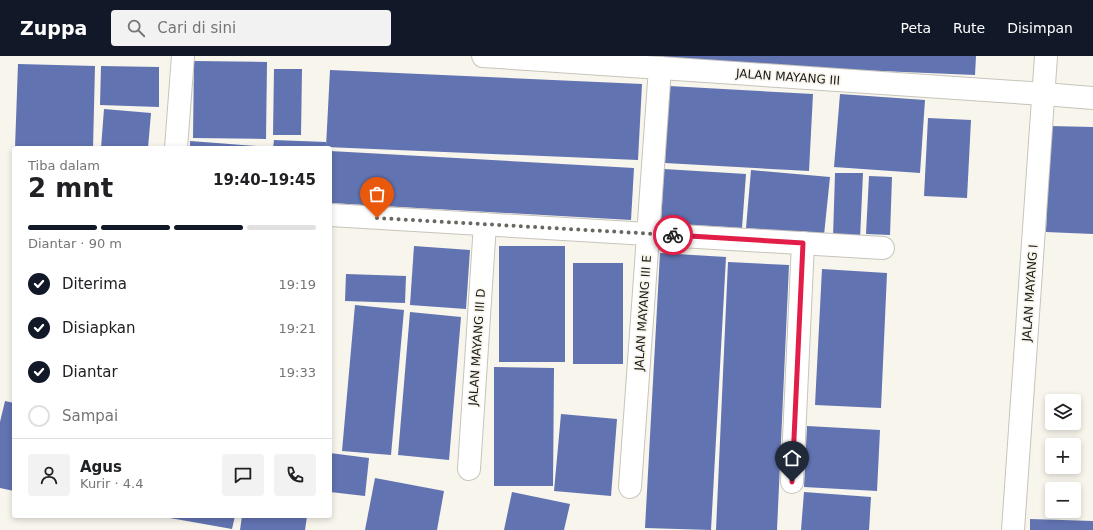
<!DOCTYPE html>
<html lang="id">
<meta charset="utf-8">
<style>
:root{--surface:#fff;--page:#f2f2f2;--text:#202124;--muted:#757577;--line:#e0e0e0;--accent:#111827}
body{margin:0;font-family:"DejaVu Sans",sans-serif;background:var(--page);color:var(--text);height:100vh;display:flex;flex-direction:column;font-size:15px;white-space:nowrap}
*{box-sizing:border-box;margin:0}
p{font-size:13px;color:var(--muted)}
.icon{flex:none;width:22px;height:22px;fill:none;stroke:currentColor;stroke-width:2;stroke-linecap:round;stroke-linejoin:round}
.map{position:relative;flex:1;overflow:hidden}
.side{position:absolute;left:12px;top:90px;width:320px;height:372px;display:flex;flex-direction:column;background:var(--surface);border-radius:4px;box-shadow:0 2px 6px #0003}
.side>*{flex:none}
.tools{position:absolute;left:1045px;top:338px;display:grid;gap:8px}
.tools a{display:grid;place-items:center;width:36px;height:36px;border-radius:4px;background:var(--surface);box-shadow:0 2px 6px #0003;font-size:20px}
.pin{position:absolute;display:grid;place-items:center;width:34px;height:34px;color:#fff;margin:-41px -17px;border-radius:50% 50% 50% 0;rotate:-45deg;box-shadow:0 0 4px #0007}
.pin .icon{rotate:45deg}
.courier{position:absolute;display:grid;place-items:center;width:40px;height:40px;margin:-20px;border:3px solid #e11d48;border-radius:50%;background:#fff;color:#222;box-shadow:0 1px 5px #0007}
.summary em{font-style:normal;font-weight:800}
.summary div{display:flex;flex-direction:column-reverse}
.summary{display:flex;align-items:center;justify-content:space-between;height:68px;padding:0 16px}
h1{font-size:26px;font-weight:800;line-height:30px}
.bar{display:grid;grid-template-columns:repeat(4,1fr);gap:6px 4px;align-content:center;height:48px;padding:0 16px}
.bar i{height:5px;border-radius:3px;background:var(--line)}
.bar .active{background:var(--accent)}
.bar p{grid-column:span 4}
.line{display:flex;align-items:center;gap:10px;padding:0 16px;border-top:1px solid var(--line)}
.line div{flex:1}
.round{display:grid;place-items:center;flex:none;width:42px;height:42px;border-radius:4px;background:var(--page)}
ol{padding:0 16px;list-style:none}
li{display:flex;align-items:center;gap:12px;height:44px}
li p{margin-inline-start:auto}
li .icon{padding:4px;border-radius:50%;background:var(--accent);color:#fff;stroke-width:4}
li:last-child{color:var(--muted)}
li i{width:22px;height:22px;border:2px solid var(--line);border-radius:50%}
header{display:flex;align-items:center;gap:24px;box-sizing:border-box;height:56px;padding:0 20px;background:var(--accent);color:#fff}
header strong{font-size:19px}
nav{display:flex;gap:22px;margin-inline-start:auto;font-size:14px}
.search{width:280px;height:36px;background:var(--page);display:flex;align-items:center;gap:10px;box-sizing:border-box;padding:0 14px;border-radius:4px;color:var(--muted);font-size:15px}
.map>svg:first-child{display:block}
.building{fill:#6173b1}
.lines{fill:none;stroke-linecap:round;stroke-linejoin:round}
.minor-casing{stroke:#c7c4bb;stroke-width:24}
.minor{stroke:#fff;stroke-width:22}
.done{stroke:#696762;stroke-width:4;stroke-dasharray:0 7.2}
.route{stroke:#e11d48;stroke-width:5}
.labels{text-anchor:middle;stroke-width:3.5;stroke-linejoin:round;paint-order:stroke}
.street-label{font-size:12px;fill:#1c1a18;stroke:#f8f5ec}
</style>
<header>
<strong>Zuppa</strong>
<div class="search"><svg class="icon" aria-label="search" viewBox="0 0 24 24"><circle cx="10" cy="10" r="6"/><path d="M15 15l6 6"/></svg>Cari di sini</div>
<nav><a>Peta</a><a>Rute</a><a>Disimpan</a></nav>
</header>
<div class="map">
<svg width="1093" height="474" viewBox="0 0 1093 474">
<rect width="100%" height="100%" fill="#f8f5ec"/>
<!-- building -->
<g class="building">
<polygon points="631,0 976,0 975,19 692,7"/>
<polygon points="194,5 267,6 266,83 193,82"/>
<polygon points="18,8 95,10 93,92 15,92"/>
<polygon points="101,10 159,11 159,51 100,49"/>
<polygon points="274,13 302,13 301,79 273,79"/>
<polygon points="330,14 642,28 638,104 326,91"/>
<polygon points="669,30 813,38 809,115 665,107"/>
<polygon points="840,38 925,44 920,117 834,111"/>
<polygon points="104,53 151,57 148,92 101,92"/>
<polygon points="928,62 971,64 967,142 924,140"/>
<polygon points="1050,70 1093,71 1093,178 1046,176"/>
<polygon points="274,84 326,86 326,92 273,92"/>
<polygon points="190,85 271,91 271,92 190,92"/>
<polygon points="330,95 634,112 631,164 330,147"/>
<polygon points="664,113 746,118 742,172 661,167"/>
<polygon points="751,114 830,121 824,179 746,172"/>
<polygon points="835,117 863,117 860,183 833,181"/>
<polygon points="869,120 892,121 890,179 866,178"/>
<polygon points="414,190 470,194 466,253 410,249"/>
<rect x="499" y="190" width="66" height="116"/>
<polygon points="660,197 726,201 711,474 645,472"/>
<polygon points="728,206 789,209 777,474 716,474"/>
<rect x="573" y="207" width="50" height="101"/>
<polygon points="822,213 887,217 881,352 815,349"/>
<polygon points="346,218 406,220 405,247 345,245"/>
<polygon points="355,249 404,254 391,399 342,395"/>
<polygon points="410,256 461,261 449,404 398,399"/>
<polygon points="494,311 554,312 553,430 494,430"/>
<polygon points="5,345 14,347 14,435 0,432 0,366"/>
<polygon points="561,358 617,363 611,440 554,435"/>
<polygon points="807,370 880,374 877,435 804,431"/>
<polygon points="330,397 369,402 365,440 330,436"/>
<polygon points="375,422 444,435 437,474 365,474"/>
<polygon points="512,436 570,448 564,474 504,474"/>
<polygon points="804,436 871,441 869,474 801,474"/>
<polygon points="170,460 235,460 232,473 170,462"/>
<polygon points="242,460 307,460 305,474 240,474"/>
<polygon points="1030,463 1093,465 1093,474 1030,474"/>
</g>
<g class="lines">
<!-- minor casing -->
<g class="minor-casing">
<g id="minor">
<polyline points="483,0 1044,38 1093,42"/>
<polyline points="176,92 183,0"/>
<polyline points="330,159 883,192"/>
<polyline points="469,413 485,168"/>
<polyline points="792,426 803,187"/>
<polyline points="630,431 660,12"/>
<polyline points="1013,474 1046,0"/>
</g>
</g>
<!-- minor -->
<use href="#minor" class="minor"/>
</g>
<g class="lines">
<!-- done -->
<polyline class="done" points="377,162 673,179"/>
<!-- route -->
<polyline class="route" points="673,179 803,187 792,426"/>
</g>
<g class="labels">
<!-- street labels -->
<g class="street-label">
<text transform="translate(788 21) rotate(4)" y="4">JALAN MAYANG III</text>
<text transform="translate(1030 237) rotate(-86)" y="4">JALAN MAYANG I</text>
<text transform="translate(643 257) rotate(-86)" y="4">JALAN MAYANG III E</text>
<text transform="translate(477 291) rotate(-86)" y="4">JALAN MAYANG III D</text>
</g>
</g>
</svg>
<div class="tools">
<a><svg class="icon" aria-label="layers" viewBox="0 0 24 24"><path d="M12 4l9 5-9 5-9-5zM3 14l9 5 9-5"/></svg></a>
<a>+</a>
<a>−</a>
</div>
<div class="pin" style="left:377px;top:162px;background:#ea580c"><svg class="icon" aria-label="bag" viewBox="0 0 24 24"><path d="M5 8h14l-1 12H6zM9 8a3 3 0 0 1 6 0"/></svg></div>
<div class="pin" style="left:792px;top:426px;background:#1f2937"><svg class="icon" aria-label="home" viewBox="0 0 24 24"><path d="M3 11l9-7 9 7M6 9v11h12V9"/></svg></div>
<div class="courier" style="left:673px;top:179px"><svg class="icon" aria-label="bike" viewBox="0 0 24 24"><circle cx="6" cy="16" r="4"/><circle cx="18" cy="16" r="4"/><path d="M6 16l4-8h5l3 8M10 8l3 8H6M13 5h3"/></svg></div>
<section class="side">
<div class="summary"><div><h1>2 mnt</h1><p>Tiba dalam</p></div><em>19:40–19:45</em></div>
<div class="bar"><i class="active"></i><i class="active"></i><i class="active"></i><i></i><p>Diantar · 90 m</p></div>
<ol>
<li><svg class="icon" aria-label="check" viewBox="0 0 24 24"><path d="M5 12l5 5 9-10"/></svg>Diterima<p>19:19</p></li>
<li><svg class="icon" aria-label="check" viewBox="0 0 24 24"><path d="M5 12l5 5 9-10"/></svg>Disiapkan<p>19:21</p></li>
<li><svg class="icon" aria-label="check" viewBox="0 0 24 24"><path d="M5 12l5 5 9-10"/></svg>Diantar<p>19:33</p></li>
<li><i></i>Sampai</li>
</ol>
<div class="line" style="height:72px"><a class="round"><svg class="icon" aria-label="person" viewBox="0 0 24 24"><circle cx="12" cy="8" r="4"/><path d="M4 21q1-7 8-7t8 7"/></svg></a><div><b>Agus</b><p>Kurir · 4.4</p></div><a class="round"><svg class="icon" aria-label="chat" viewBox="0 0 24 24"><path d="M4 5h16v11H9l-5 4z"/></svg></a><a class="round"><svg class="icon" aria-label="phone" viewBox="0 0 24 24"><path d="M5 4h4l2 5-3 2q2 4 5 5l2-3 5 2v4C11 20 4 13 5 4z"/></svg></a></div>
</section>
</div>
